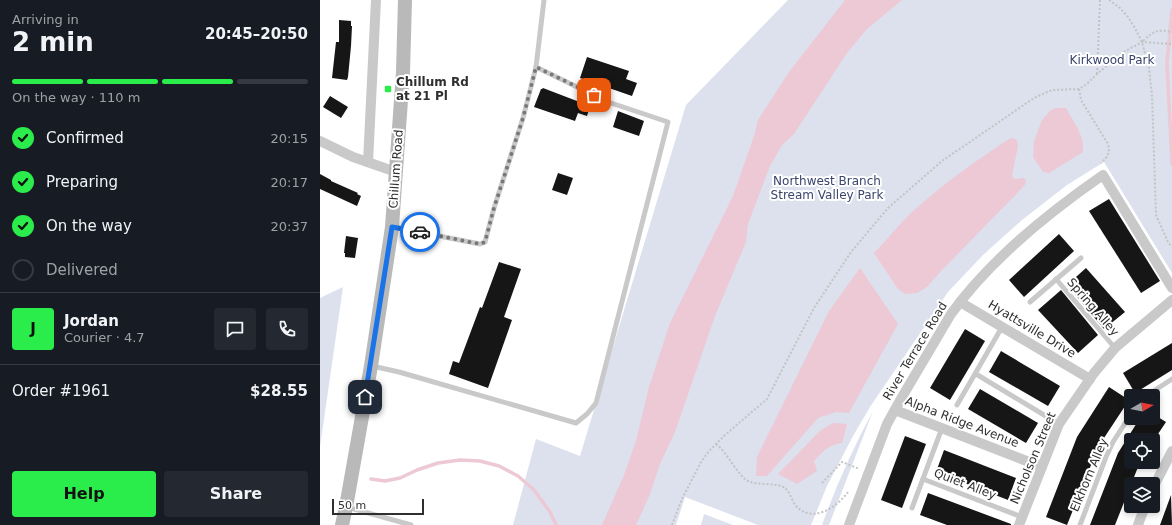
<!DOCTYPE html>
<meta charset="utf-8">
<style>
:root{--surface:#171b24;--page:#242831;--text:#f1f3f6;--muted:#9ea1a6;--line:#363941;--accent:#2aed4b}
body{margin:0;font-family:"DejaVu Sans",sans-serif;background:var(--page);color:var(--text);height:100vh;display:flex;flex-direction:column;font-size:15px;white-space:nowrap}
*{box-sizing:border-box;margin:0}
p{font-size:13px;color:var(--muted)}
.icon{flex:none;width:22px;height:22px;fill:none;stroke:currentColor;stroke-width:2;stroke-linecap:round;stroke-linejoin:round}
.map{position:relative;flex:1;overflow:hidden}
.drawer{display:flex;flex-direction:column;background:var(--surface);width:320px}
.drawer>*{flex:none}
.needle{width:26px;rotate:81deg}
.controls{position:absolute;left:804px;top:389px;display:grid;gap:8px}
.controls a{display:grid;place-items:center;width:36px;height:36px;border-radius:4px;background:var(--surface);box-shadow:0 2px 6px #0003;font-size:20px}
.scale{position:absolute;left:12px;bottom:10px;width:92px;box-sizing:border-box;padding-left:4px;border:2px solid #2f2f2f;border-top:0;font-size:11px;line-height:14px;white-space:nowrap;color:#2f2f2f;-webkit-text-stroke:3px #fff;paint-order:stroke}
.pin{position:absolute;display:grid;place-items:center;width:34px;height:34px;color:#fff;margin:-17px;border-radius:8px;box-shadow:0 2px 6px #0006}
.courier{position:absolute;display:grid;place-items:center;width:40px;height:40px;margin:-20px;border:3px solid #1a73e8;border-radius:50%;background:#fff;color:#222;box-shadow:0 1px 5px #0007}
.summary em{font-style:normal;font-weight:700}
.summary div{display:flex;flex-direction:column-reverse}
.summary{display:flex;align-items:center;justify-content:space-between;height:68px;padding:0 12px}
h1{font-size:26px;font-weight:700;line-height:30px}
.bar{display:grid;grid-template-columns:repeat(4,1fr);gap:6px 4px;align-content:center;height:48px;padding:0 12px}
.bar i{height:5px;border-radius:3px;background:var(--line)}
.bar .on{background:var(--accent)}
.bar p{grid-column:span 4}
.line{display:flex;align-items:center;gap:10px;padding:0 12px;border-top:1px solid var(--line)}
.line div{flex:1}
.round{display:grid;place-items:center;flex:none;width:42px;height:42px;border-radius:4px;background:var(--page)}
ol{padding:0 12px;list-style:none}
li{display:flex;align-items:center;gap:12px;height:44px}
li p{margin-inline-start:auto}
li .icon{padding:4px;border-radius:50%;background:var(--accent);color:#111;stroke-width:4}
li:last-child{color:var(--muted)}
li i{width:22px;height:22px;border:2px solid var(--line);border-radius:50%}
.primary-button{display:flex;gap:8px;margin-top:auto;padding:8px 12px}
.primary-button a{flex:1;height:46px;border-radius:4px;background:var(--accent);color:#111;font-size:16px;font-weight:700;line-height:46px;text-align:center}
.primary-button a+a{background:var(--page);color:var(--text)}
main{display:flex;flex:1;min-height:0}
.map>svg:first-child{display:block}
.green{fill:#dce1ed}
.water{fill:#edc8d5}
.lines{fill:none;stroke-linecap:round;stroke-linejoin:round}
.stream{stroke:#edc8d5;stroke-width:3.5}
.building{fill:#161616}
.path{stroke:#c3c3c3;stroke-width:2;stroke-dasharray:2 2;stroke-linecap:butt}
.lane{stroke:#c9c9c9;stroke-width:5}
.street{stroke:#c9c9c9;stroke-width:10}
.secondary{stroke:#b9b9b9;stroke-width:14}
.done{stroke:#787878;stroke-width:4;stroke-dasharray:0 7.2}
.route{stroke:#1a73e8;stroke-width:5}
.poi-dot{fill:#2aed4b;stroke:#fff;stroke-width:1.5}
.labels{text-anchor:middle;stroke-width:4;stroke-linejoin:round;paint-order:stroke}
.park-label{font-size:12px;fill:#3a456d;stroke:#fff}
.poi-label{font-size:12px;font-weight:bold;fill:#2f2f2f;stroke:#fff;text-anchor:start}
.street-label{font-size:12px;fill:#2f2f2f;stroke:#fff}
</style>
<main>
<section class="drawer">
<div class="summary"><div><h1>2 min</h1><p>Arriving in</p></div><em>20:45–20:50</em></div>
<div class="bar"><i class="on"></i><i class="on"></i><i class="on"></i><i></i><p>On the way · 110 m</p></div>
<ol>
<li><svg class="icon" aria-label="check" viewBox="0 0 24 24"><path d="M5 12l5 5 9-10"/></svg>Confirmed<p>20:15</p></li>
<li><svg class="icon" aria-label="check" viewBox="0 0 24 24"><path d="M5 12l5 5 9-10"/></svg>Preparing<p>20:17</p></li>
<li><svg class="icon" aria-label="check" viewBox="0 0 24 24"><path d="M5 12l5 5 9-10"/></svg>On the way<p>20:37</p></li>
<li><i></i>Delivered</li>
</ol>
<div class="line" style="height:72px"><b class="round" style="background:var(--accent);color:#111">J</b><div><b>Jordan</b><p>Courier · 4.7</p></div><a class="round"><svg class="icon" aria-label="chat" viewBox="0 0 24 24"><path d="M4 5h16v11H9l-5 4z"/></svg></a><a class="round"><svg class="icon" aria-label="phone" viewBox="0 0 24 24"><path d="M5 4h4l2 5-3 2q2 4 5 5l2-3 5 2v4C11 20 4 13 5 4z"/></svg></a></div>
<div class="line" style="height:52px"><div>Order #1961</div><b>$28.55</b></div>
<div class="primary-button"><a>Help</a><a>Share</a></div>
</section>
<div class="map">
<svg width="852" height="525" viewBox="0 0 852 525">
<rect width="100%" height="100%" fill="#fff"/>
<!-- green -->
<g class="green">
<polygon points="468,0 852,0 852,273 784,162 747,185 702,220 663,255 628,292 550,407 533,436 507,486 491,525 438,525 365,497 356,525 193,525 216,439 260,456 366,105"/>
<polygon points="23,287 0,447 0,298"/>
<path d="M 553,411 L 509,525 L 502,525 C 516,486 533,448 553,411 Z"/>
<polygon points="384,514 413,525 381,525"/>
</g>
<!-- water -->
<g class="water">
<polygon points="525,0 582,0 547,29 527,53 474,134 462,145 450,166 428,224 426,242 395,316 355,432 340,464 330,494 316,525 282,525 304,475 316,441 329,387 350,323 413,196 434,136 438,120 469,72"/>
<path d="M 735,108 L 746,108 C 753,121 765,136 763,152 L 729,173 L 723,172 L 713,157 L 714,141 L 722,120 L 730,111 Z"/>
<path d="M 693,138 L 697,140 L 698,146 L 692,175 L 693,178 L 695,179 L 704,178 L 706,181 L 705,185 L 623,269 L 607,287 L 597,293 L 585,294 L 578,289 L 554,253 C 566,241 577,227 589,215 C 620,186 654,162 689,139 Z"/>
<polygon points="540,268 578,324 529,413 516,412 498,418 447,476 436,476 437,457 509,311"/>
<path d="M 513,423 L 527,424 L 522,443 C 508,445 503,451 494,461 L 497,471 L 477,484 L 458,474 L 501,430 Z"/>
</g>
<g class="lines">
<!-- stream -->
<g class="stream">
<polyline points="852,10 847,63 852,164"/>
<polyline points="51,479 65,481 80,478 97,470 118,463 140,460 160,461 179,466 198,476 214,490 230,512 236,525"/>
</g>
</g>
<!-- building -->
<g class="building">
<polygon points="19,20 31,21 31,26 32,26 31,46 28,77 27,80 12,78 16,42 19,42"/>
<polygon points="267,57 309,71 306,79 317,83 312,96 260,78"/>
<polygon points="223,88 270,106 267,116 258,113 255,121 214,107 221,89 222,89"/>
<polygon points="10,96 28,107 21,118 3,107"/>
<polygon points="298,111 324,121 319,136 293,127"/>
<polygon points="238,173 253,178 247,195 232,190"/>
<polygon points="0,174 11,180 11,181 38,193 37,194 41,196 37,206 0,189"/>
<polygon points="789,199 840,281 821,293 769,211"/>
<polygon points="739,234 754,251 704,297 689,280"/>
<polygon points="26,236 38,238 35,258 25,257 25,253 24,253"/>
<polygon points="179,262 201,269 184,317 192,320 168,388 129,374 133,361 139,363 160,307 162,308"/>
<polygon points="766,268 805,312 784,329 747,285"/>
<polygon points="741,290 778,335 758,353 718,310"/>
<polygon points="645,329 665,341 630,400 610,388"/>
<polygon points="852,343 852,370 815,393 803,373"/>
<polygon points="681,351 740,386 728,406 669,372"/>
<polygon points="789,387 809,400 782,441 781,440 747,525 726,517 757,437"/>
<polygon points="660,389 718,423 706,443 648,409"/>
<polygon points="833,414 846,422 834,440 811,440 811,462 820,462 795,525 770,525 798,453 820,418 833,418"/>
<polygon points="585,436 606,444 582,508 561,500"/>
<polygon points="624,450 696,478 688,500 616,472"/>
<polygon points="608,493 691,524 691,525 627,525 600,515"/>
<polygon points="851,495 852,525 840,525"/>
</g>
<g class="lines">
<!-- path -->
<g class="path">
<polyline points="789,0 800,8 808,17 815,28 822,42 829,68 832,96 836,215 848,242 852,247"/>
<path d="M 823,41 C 834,31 837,29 852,32"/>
<polyline points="777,74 780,0"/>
<path d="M 759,89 L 761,100 L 788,144 C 790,154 788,156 781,163"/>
<path d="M 396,444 C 408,453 417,475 428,481 C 438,486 457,482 465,488 C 470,492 472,501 476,506 C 493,524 517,507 528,492"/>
<polyline points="502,483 522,462 537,468 537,469"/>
<polyline points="352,525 362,499 381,462 389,451 405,435 447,399 494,308 531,252 568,208 622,161 714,98 732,90 759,89 767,84 777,74 802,53 822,42 852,44"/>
</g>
<!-- lane -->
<g class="lane">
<polyline points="73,227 160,244 165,242 174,208 203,118 216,67 224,0"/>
<polyline points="736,279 795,348"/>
<polyline points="710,302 761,258"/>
<polyline points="52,366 79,372 256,423 267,414 276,403 348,122 288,102 216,67"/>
<polyline points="656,374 739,424"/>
<polyline points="826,396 852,379"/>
<polyline points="637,405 682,327"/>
<polyline points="603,479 702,517"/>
<polyline points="27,507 91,525"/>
<polyline points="592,508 622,428"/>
<polyline points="760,525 786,457 793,442 811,414"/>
</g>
<!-- street -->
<g class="street">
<polyline points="0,141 33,157 76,172"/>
<polyline points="48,162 56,0"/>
<polyline points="640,302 770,379"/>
<polyline points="575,410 722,467"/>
<polyline points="833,488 852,451"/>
<path d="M 529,525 L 567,424 L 582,397 L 631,314 C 670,260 728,213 783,175 L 852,288"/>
<polyline points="699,525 739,424 774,373 795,348 852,300"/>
<polyline points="818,525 825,506"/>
</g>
<!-- secondary -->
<polyline class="secondary" points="22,525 26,507 51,366 72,227 83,72 85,0"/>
</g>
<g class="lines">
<!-- done -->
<polyline class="done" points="100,232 160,244 165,242 174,208 203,118 216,67 274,95"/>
<!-- route -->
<polyline class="route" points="45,397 72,227 100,232"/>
</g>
<!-- markers -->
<rect class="poi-dot" x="64" y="85" width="8" height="8" rx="2"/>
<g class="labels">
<!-- park labels -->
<g class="park-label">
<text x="792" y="64">Kirkwood Park</text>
<text x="507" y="185">Northwest Branch<tspan x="507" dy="14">Stream Valley Park</tspan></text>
</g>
<!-- poi labels -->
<g class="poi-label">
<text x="76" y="86">Chillum Rd<tspan x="76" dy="14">at 21 Pl</tspan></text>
</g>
<!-- street labels -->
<g class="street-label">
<text transform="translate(76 169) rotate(-86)" y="4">Chillum Road</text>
<text transform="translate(773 307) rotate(49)" y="4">Spring Alley</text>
<text transform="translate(712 329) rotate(31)" y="4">Hyattsville Drive</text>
<text transform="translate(595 351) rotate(-59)" y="4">River Terrace Road</text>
<text transform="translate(642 422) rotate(21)" y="4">Alpha Ridge Avenue</text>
<text transform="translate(713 458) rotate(-67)" y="4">Nicholson Street</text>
<text transform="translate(769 475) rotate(-67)" y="4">Elkhorn Alley</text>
<text transform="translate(645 484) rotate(21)" y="4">Quiet Alley</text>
</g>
</g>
</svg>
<div class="controls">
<a><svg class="needle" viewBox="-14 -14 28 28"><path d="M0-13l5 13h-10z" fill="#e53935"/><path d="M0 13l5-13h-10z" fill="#9ea1a6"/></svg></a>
<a><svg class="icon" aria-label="locate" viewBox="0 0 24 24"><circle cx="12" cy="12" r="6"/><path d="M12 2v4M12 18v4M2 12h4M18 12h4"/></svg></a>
<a><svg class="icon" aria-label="layers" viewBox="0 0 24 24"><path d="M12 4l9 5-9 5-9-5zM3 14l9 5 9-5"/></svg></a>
</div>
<div class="scale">50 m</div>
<div class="pin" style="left:274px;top:95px;background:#ea580c"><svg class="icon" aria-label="bag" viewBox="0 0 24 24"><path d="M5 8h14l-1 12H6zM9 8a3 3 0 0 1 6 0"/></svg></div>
<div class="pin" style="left:45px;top:397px;background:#1f2937"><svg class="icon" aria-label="home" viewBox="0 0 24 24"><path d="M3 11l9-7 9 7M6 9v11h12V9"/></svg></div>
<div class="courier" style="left:100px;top:232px"><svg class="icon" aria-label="car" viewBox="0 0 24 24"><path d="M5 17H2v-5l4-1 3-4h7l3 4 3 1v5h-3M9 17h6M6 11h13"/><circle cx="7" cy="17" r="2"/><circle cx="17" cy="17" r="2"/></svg></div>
</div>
</main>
